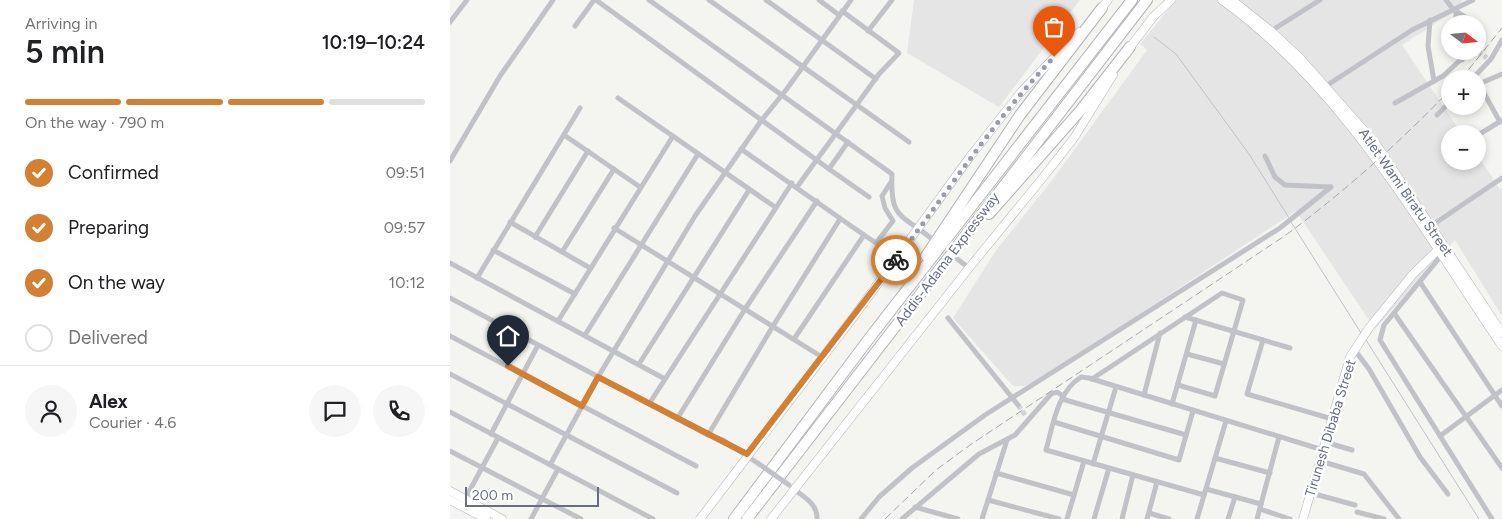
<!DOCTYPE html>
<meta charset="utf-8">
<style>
:root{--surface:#fff;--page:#f6f6f6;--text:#202124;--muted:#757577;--line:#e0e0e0;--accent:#d38033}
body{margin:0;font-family:Figtree,sans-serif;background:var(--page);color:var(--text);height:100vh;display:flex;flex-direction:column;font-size:19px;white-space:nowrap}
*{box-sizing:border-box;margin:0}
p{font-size:16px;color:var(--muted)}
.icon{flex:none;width:28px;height:28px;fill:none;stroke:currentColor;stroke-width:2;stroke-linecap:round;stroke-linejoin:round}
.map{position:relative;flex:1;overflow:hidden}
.drawer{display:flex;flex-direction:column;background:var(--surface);width:450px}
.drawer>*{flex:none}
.needle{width:32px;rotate:106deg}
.buttons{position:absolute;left:991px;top:15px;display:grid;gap:10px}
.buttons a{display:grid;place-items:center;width:45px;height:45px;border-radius:50%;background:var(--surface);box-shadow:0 2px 8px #0003;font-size:25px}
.scale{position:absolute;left:15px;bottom:12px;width:134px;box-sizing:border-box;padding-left:5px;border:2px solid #666e80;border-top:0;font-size:14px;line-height:18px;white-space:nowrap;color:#666e80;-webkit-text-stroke:4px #fff;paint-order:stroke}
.pin{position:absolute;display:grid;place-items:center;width:42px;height:42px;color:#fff;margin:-51px -21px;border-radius:50% 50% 50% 0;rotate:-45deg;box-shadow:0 0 5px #0007}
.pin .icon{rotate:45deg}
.courier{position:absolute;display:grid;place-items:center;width:50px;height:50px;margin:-25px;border:4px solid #d38033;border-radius:50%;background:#fff;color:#222;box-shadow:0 1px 6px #0007}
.summary em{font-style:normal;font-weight:600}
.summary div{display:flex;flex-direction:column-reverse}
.summary{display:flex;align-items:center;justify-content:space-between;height:85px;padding:0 25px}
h1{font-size:32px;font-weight:600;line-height:38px}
.bar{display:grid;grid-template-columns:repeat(4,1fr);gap:8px 5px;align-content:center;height:60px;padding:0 25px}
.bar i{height:6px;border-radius:4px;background:var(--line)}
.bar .on{background:var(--accent)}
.bar p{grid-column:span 4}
.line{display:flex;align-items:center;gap:12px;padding:0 25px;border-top:1px solid var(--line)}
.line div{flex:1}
.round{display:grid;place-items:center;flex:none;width:52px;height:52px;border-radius:26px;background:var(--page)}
ol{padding:0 25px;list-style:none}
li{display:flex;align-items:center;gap:15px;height:55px}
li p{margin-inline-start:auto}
li .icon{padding:5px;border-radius:50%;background:var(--accent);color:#fff;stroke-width:4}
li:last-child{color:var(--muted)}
li i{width:28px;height:28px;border:2px solid var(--line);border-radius:50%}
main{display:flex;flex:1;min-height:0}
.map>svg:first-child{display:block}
.built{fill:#e5e5e5}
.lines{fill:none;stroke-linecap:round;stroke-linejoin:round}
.stream{stroke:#bdc3ca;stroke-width:1}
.street-tunnel{stroke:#d0d3d5;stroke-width:5;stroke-dasharray:5 2.5;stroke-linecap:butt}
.secondary-casing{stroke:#b3b5bb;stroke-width:9}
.highway-casing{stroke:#b3b5b9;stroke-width:12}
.street{stroke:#c0c2c7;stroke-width:5}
.secondary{stroke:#fff;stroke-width:8}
.highway{stroke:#fff;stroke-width:10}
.rail{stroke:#a3a6ad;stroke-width:1;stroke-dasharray:8 4;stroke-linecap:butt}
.street-bridge{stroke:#c0c2c7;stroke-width:5}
.done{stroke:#989da8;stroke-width:5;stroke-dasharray:0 9}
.route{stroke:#d38033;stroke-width:6}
.labels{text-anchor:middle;stroke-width:5;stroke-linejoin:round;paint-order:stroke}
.street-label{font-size:14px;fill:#666e80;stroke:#fff}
</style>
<main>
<section class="drawer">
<div class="summary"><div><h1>5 min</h1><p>Arriving in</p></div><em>10:19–10:24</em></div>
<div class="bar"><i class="on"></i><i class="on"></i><i class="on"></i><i></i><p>On the way · 790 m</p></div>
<ol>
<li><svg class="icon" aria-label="check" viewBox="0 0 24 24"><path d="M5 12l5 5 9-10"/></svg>Confirmed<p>09:51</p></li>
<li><svg class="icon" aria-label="check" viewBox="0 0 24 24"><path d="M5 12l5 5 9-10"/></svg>Preparing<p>09:57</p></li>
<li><svg class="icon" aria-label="check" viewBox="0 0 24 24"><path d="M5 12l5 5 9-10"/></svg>On the way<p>10:12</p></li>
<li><i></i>Delivered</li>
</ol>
<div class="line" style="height:90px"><a class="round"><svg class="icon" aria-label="person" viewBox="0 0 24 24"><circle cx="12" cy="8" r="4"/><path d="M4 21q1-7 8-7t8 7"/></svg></a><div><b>Alex</b><p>Courier · 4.6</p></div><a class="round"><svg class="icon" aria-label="chat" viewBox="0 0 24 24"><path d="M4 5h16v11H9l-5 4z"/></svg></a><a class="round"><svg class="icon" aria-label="phone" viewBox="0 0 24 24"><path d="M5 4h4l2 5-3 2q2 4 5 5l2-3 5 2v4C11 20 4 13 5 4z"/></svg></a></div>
</section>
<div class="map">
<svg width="1052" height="519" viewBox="0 0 1052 519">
<rect width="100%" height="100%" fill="#f4f5f1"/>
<!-- built -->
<g class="built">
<polygon points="464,0 630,0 549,107 457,53"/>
<polygon points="726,0 1013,0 1004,12 952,45 1012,134 1000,134 1000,161 1028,161 1028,156 1050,189 1052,188 1052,316 1005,240 925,329 846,211 591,379 575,386 563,386 503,318 545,252 603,179 697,50 690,44"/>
</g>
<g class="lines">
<!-- stream -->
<g class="stream">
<polyline points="704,37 726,54 799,154 839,218"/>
<polyline points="841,222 911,333"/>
<polyline points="916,340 1029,519"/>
</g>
<!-- street-tunnel -->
<g class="street-tunnel">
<polyline points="1028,51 1037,58"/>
<polyline points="568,405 575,415"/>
</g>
<!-- secondary casing -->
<g class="secondary-casing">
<g id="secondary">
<path d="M 772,0 C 894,88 969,224 1052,346"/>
<polyline points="782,0 821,31 850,58 926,144 1052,333"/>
<polyline points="649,11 658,0"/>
<polyline points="678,50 703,17 721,0"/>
<polyline points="0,491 52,519"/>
<polyline points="0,500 36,519"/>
<polyline points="250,519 408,311 519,158 571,92 629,32"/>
<polyline points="321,519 519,268 595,175 624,138 663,75"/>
<polyline points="853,519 900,357 919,328 963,274 990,248"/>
</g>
</g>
<!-- highway casing -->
<g class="highway-casing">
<g id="highway">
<polyline points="539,214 630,111 680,47"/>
<polyline points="476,256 570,115 652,8"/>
<polyline points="284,519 421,336 682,0"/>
<polyline points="297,519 697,0"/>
</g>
</g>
<!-- street -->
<g class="street">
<polyline points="146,0 379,169"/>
<path d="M 199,0 L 442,174 C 440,219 450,213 482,239"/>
<polyline points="259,0 459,142"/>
<polyline points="316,0 426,79"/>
<polyline points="369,0 389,15"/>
<polyline points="996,0 1003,9 1026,24"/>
<polyline points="980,20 978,46 984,81"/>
<polyline points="0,22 17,0"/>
<polyline points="1006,24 1006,11"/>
<polyline points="125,26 144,0"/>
<polyline points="1028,26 1028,33"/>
<polyline points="418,31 442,0"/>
<polyline points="821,31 870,0"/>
<polyline points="1009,51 1012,60"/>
<polyline points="1022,79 1041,59 1052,40"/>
<polyline points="1028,82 1050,122"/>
<polyline points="1029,84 1052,74"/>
<polyline points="876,86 962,30 1023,0"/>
<polyline points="168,98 325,207"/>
<polyline points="945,103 993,76 1020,51"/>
<polyline points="987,115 1000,102"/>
<polyline points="114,135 190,187"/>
<polyline points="1028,135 1051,121"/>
<polyline points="398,142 379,169 419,197"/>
<polyline points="291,149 414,235"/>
<polyline points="815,156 825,177 835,185 881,187"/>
<polyline points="0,161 50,76 103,0"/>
<polyline points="347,187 429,74 449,53 392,11"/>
<polyline points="60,222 140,268"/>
<polyline points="164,228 372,357"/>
<polyline points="978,228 1052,178"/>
<polyline points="85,237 138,151"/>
<polyline points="43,250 125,294"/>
<polyline points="112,252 164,169"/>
<polyline points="991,256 934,325 930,340 1042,519"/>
<polyline points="506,258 519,268"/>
<polyline points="0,263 215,379"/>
<polyline points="27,278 130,108"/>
<polyline points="970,282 1052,406"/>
<polyline points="0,298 258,435 273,440 309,464"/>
<polyline points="944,313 1052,468"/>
<polyline points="735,317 840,348"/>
<polyline points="498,318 568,405"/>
<polyline points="108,321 223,136"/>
<polyline points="135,335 248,154"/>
<polyline points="0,336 246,466"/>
<polyline points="344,339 414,235 426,243 443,221 435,208 432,196 441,182"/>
<polyline points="813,340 797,394 882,419"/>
<polyline points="904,349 919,369 970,457 998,494"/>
<polyline points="737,354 774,364"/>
<polyline points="189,364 299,190"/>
<polyline points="0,374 227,493"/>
<polyline points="642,379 772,293 793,300 765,396 728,385"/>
<polyline points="694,395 710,333"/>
<polyline points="612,399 736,435"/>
<polyline points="199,404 342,183"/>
<polyline points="722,404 746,320"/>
<polyline points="0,412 203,519"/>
<polyline points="227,419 295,309 367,201"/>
<polyline points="604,422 729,460 743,411"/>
<polyline points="41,434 88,345"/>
<polyline points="258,435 323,326 390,219"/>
<polyline points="990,436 1052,390"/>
<polyline points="875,442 902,450"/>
<polyline points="0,451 131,519"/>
<polyline points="765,458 820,473"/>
<polyline points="870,461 914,474 949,519"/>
<polyline points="643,464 666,387"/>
<polyline points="100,465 148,377 245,216 311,121 336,90 401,0"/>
<polyline points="546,473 624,495"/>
<path d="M 342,488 C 353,496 368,504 367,519"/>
<polyline points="756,489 811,504"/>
<polyline points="861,493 905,505"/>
<path d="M 754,495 L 596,450 C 603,425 607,392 631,377 L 639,378 L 873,450"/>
<polyline points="538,500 609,519"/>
<polyline points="14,501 48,438"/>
<polyline points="465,507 508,519"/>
<polyline points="810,509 840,519"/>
<polyline points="907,512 934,519"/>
<polyline points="699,513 719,519"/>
<polyline points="81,519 108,469"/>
<polyline points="411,519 429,497 462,468 535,415 830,228 881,187"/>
<polyline points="452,519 529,454 565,435 601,394 607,392 613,396"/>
<polyline points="532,519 557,440"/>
<polyline points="617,519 634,461"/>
<polyline points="644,519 659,468"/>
<polyline points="672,519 683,475"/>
<polyline points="697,519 707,482"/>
<polyline points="747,519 776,421"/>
<polyline points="778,519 785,497"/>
<polyline points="807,519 829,437"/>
</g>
<!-- secondary -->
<use href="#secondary" class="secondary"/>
<!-- highway -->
<use href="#highway" class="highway"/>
<!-- rail -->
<g class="rail">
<polyline points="1011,79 1052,28"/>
<path d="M 435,519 L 486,470 L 520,445 L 836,235 C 895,191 949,143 1000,90"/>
</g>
<!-- street-bridge -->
<polyline class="street-bridge" points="309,464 339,485"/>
</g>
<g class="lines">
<!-- done -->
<path class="done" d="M 446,260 C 498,191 545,119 604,57"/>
<!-- route -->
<polyline class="route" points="58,366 132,406 148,377 297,454 446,260"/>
</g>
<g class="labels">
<!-- street labels -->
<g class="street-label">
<text transform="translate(956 192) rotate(55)" y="5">Atlet Wami Biratu Street</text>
<text transform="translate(497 259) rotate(-53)" y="5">Addis-Adama Expressway</text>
<text transform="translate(880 428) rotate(-73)" y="5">Tirunesh Dibaba Street</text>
</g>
</g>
</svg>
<div class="buttons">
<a><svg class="needle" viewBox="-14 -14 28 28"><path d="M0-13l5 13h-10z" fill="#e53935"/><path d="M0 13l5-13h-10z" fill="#757577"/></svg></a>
<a>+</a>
<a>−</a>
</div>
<div class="scale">200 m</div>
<div class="pin" style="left:604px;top:57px;background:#ea580c"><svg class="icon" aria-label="bag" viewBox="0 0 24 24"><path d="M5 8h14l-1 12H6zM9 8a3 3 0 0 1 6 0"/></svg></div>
<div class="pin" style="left:58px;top:366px;background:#1f2937"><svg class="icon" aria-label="home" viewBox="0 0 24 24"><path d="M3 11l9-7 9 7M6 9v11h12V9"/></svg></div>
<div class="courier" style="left:446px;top:260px"><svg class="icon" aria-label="bike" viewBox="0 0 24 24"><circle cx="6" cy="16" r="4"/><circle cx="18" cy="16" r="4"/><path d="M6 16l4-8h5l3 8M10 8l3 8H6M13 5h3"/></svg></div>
</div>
</main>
